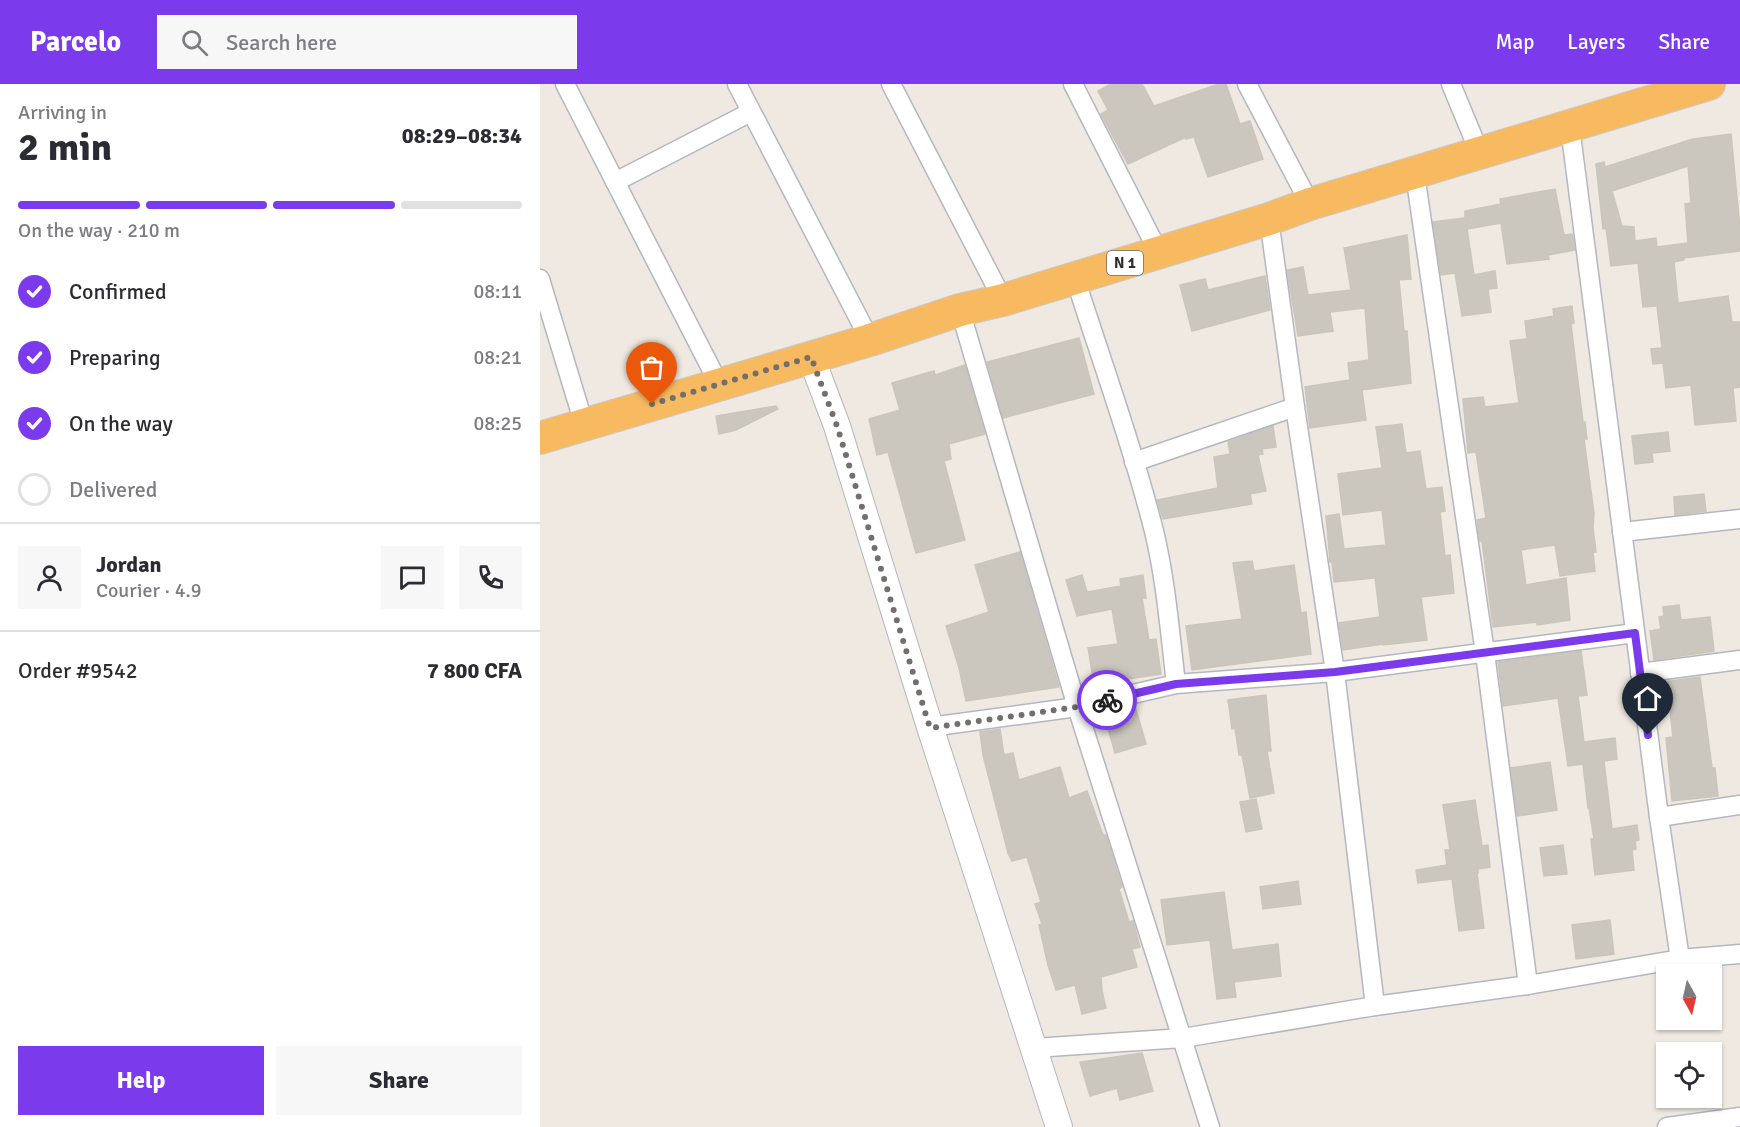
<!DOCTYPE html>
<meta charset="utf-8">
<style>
:root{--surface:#fff;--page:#f7f7f7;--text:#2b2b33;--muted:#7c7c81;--line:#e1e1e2;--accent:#7c3aed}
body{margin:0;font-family:Signika,sans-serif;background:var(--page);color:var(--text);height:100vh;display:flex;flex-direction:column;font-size:22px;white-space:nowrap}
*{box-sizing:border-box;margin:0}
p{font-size:20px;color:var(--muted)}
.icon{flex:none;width:33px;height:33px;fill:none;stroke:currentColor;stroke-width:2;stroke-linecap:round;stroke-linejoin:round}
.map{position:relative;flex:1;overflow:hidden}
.details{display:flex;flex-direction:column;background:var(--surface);width:540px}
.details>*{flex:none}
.needle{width:39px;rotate:172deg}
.tools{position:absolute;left:1116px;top:880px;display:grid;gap:12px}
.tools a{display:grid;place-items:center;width:66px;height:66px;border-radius:0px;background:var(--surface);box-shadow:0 2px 4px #0004;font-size:30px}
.pin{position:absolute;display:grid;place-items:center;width:51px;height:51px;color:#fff;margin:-62px -26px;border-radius:50% 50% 50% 0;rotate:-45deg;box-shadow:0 0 6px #0007}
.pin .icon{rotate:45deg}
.courier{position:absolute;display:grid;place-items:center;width:60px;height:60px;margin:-30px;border:4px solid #7c3aed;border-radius:50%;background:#fff;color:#222;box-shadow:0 2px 8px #0007}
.overview em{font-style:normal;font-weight:800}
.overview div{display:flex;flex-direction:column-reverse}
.overview{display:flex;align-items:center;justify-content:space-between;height:102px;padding:0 18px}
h1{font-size:39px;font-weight:800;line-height:45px}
.bar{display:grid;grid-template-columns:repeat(4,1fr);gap:9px 6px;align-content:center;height:72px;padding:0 18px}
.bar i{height:8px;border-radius:4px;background:var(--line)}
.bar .on{background:var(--accent)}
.bar p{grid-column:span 4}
.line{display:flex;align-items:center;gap:15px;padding:0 18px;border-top:2px solid var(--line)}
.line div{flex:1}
.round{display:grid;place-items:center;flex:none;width:63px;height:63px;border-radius:0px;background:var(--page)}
ol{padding:0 18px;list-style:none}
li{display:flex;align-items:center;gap:18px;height:66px}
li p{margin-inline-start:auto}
li .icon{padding:6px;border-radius:50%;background:var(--accent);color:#fff;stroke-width:4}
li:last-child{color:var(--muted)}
li i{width:33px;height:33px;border:3px solid var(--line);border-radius:50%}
.button{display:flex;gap:12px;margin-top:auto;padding:12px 18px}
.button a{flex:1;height:69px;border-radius:0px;background:var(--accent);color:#fff;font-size:24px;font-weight:800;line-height:69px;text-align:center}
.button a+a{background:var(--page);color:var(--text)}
header{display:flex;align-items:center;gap:36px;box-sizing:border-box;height:84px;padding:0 30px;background:var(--accent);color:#fff}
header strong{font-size:28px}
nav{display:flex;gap:33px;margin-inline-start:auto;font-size:21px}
.search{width:420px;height:54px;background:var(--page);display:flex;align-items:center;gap:15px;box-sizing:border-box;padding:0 21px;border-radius:0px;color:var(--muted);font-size:22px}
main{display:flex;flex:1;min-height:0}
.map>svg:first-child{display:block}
.building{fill:#cbc7bf;stroke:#cbc5ba;stroke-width:1.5;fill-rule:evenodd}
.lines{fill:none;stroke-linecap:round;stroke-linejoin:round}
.minor-casing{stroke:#b4b7c1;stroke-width:21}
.secondary-casing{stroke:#b4b7c1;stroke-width:28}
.trunk-casing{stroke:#c9c9c9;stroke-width:34}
.minor{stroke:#fff;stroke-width:18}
.secondary{stroke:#fff;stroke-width:26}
.trunk{stroke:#f8ba60;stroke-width:32}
.done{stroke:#726f6d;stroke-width:6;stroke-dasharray:0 10.8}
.route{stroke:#7c3aed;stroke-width:8}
.labels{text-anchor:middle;stroke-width:6;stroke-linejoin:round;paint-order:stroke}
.shield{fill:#fff;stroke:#6d6d6d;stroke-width:1.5}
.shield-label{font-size:15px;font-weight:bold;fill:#2e2e2e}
</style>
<header>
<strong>Parcelo</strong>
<div class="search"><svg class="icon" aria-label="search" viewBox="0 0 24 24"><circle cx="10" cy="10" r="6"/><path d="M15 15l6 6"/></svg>Search here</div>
<nav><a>Map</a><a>Layers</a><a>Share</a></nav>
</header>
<main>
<section class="details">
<div class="overview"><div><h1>2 min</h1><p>Arriving in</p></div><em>08:29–08:34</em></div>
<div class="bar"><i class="on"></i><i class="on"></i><i class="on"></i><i></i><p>On the way · 210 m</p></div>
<ol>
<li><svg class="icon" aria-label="check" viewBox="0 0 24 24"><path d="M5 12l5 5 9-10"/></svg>Confirmed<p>08:11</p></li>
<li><svg class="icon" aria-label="check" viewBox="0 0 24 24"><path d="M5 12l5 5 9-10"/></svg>Preparing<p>08:21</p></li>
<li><svg class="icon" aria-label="check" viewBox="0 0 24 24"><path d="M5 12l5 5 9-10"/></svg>On the way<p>08:25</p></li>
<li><i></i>Delivered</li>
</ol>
<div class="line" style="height:108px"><a class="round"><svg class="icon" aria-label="person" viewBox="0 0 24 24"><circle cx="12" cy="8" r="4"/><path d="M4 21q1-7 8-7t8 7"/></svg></a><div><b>Jordan</b><p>Courier · 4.9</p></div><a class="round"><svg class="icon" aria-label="chat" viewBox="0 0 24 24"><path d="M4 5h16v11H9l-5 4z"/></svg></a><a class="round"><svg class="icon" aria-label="phone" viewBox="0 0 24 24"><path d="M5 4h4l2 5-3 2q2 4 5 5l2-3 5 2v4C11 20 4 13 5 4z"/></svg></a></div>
<div class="line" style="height:78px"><div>Order #9542</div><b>7 800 CFA</b></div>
<div class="button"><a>Help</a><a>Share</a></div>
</section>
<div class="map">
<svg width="1200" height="1043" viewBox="0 0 1200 1043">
<rect width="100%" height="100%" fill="#efe9e1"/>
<!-- building -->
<g class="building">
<polygon points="571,0 602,0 614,22 679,0 686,0 700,40 710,37 723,75 668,93 654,53 646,55 646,53 588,80 561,30 568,26 558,7"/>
<path d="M 1191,50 L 1200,144 L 1200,167 L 1144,174 L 1144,176 L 1134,178 L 1138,219 L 1188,212 L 1192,238 L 1200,238 L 1200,303 L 1193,304 L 1196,337 L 1155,341 L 1151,301 L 1126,304 L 1123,279 L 1113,280 L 1111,265 L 1122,264 L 1117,222 L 1103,223 L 1098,179 L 1071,182 L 1066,144 L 1063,145 L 1056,80 L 1064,78 L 1065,83 L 1153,55 ZM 1148,82 L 1151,119 L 1145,120 L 1148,159 L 1117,163 L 1116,154 L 1095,157 L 1094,143 L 1082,142 L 1072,107 Z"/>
<polygon points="1015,105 1024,151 1032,150 1035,166 1008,171 1009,175 967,180 961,139 927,145 934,191 955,187 957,204 948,205 951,228 922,232 915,189 901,191 893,138 925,134 925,127 961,120 960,115"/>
<polygon points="867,151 871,195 859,196 864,247 867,247 871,299 822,306 826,336 770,344 765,303 810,296 808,279 829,276 825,224 790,228 793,247 758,252 747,186 763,183 768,211 811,206 804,164"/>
<polygon points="725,192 730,226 652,247 640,201 665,195 668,206"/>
<polygon points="1032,222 1034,239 1031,240 1043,338 1045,338 1047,355 1044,355 1054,429 1053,444 1056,468 1053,468 1055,487 1020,492 1015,461 981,466 986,501 1026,494 1030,536 997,541 997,538 953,543 942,457 940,457 937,436 946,434 936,368 928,369 923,315 943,313 945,323 979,319 970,257 987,255 985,237 1014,232 1013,225"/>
<polygon points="539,254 554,310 463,334 447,278"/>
<polygon points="425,281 445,350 409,360 411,375 404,377 425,456 376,469 348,368 337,371 329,335 360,326 352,299 394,287 395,291"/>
<polygon points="236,322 238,325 196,346 179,350 176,332"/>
<polygon points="862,340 866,369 880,367 886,405 902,403 905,427 900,428 905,472 910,471 914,509 881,513 887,556 843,561 843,560 803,566 799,539 840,533 835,494 794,498 792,478 790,478 786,432 799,430 804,465 846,461 842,426 803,431 798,390 842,384 836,343"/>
<polygon points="733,342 736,363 722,365 723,370 718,371 726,407 710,410 712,420 623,435 617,416 678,404 674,373 690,370 688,358"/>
<polygon points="1128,348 1130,367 1112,369 1113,378 1095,380 1092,352"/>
<polygon points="1164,410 1166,427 1135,431 1134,413"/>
<polygon points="480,468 519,603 426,617 419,584 406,542 449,528 435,481"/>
<polygon points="712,477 714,487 754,481 761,529 766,528 771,570 652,586 646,542 702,535 693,479"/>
<polygon points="542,491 547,508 581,502 580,495 603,491 606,514 602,514 609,556 616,555 621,590 554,600 548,564 578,560 572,525 537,532 526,496"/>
<polygon points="1139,521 1141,536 1170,533 1174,567 1114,576 1110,547 1121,545 1119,533 1124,532 1123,523"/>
<polygon points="1041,567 1047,611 1038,612 1044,658 1075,654 1077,675 1064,677 1072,745 1097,741 1099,756 1095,757 1096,765 1092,766 1094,786 1055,791 1051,755 1054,755 1049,724 1048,724 1043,680 1028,682 1018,614 963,622 958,578"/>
<polygon points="1160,593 1172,684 1175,684 1178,712 1132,717 1126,654 1133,653 1129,618 1124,619 1122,598"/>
<polygon points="726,611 731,667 727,667 734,709 710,714 702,671 699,671 695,644 692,645 688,616"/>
<polygon points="595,622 606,660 575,669 564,630"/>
<polygon points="460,645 464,671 473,669 479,696 520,683 529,714 547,707 563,751 566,751 582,803 579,805 589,838 593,837 600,863 592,865 597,883 561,893 562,907 566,924 542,930 535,901 516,906 508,881 499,841 502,840 495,820 501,818 487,773 472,777 468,769 443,671 440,648"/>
<polygon points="1010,678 1017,726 977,732 971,684"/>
<polygon points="716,715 722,745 706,748 700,718"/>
<polygon points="935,716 942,762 948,761 950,783 938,785 938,789 937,789 944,844 919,847 912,795 878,799 876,786 907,781 905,766 910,766 903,721"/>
<polygon points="1023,761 1027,790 1004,792 1000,764"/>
<polygon points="758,797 761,820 723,825 720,803"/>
<polygon points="684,808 692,866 738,860 741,892 694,898 696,913 677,915 670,856 627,861 621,816"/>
<polygon points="1070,836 1074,870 1036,875 1032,841"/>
<polygon points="602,969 613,1007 580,1016 577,1004 550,1012 540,978"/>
</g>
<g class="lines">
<!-- minor casing -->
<g class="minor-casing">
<g id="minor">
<polyline points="25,0 179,300"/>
<polyline points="197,0 330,256"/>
<polyline points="351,0 463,216"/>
<polyline points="533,0 619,169"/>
<polyline points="707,0 770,120"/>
<polyline points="911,0 940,70"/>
<polyline points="1030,43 1119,733 1140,875"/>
<polyline points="875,90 945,569 988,901"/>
<polyline points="75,98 211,28"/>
<polyline points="729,135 755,323 795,588 835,922"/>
<path d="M 535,194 C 562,278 592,361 614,447 C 626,497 630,549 636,600"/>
<polyline points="0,195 44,340"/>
<polyline points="420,226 537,623 670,1043"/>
<polyline points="594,378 755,323"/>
<polyline points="1082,448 1200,435"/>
<polyline points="1100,589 1200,576"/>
<polyline points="390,643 537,623 636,600 795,588 1095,549"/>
<polyline points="1119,733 1200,721"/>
<polyline points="494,964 643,954 835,922 988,901 1140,875 1200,870"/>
<polyline points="1127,1043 1200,1033"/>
</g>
</g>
<!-- secondary casing -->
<g class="secondary-casing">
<polyline id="secondary" points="271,273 297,342 390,643 519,1043"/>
</g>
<!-- trunk casing -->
<g class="trunk-casing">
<polyline id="trunk" points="0,354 330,256 420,226 463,216 729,135 770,120 1169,0"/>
</g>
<!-- minor -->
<use href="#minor" class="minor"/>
<!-- secondary -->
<use href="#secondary" class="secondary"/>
<!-- trunk -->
<use href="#trunk" class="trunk"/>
</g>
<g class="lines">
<!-- done -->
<polyline class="done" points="112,320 271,273 297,342 390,644 537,623 567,616"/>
<!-- route -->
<polyline class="route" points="567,616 636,600 795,588 1095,549 1108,651"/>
</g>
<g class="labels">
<!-- shield labels -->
<rect class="shield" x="567" y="167" width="36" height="24" rx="4.5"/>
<g class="shield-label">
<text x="585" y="184">N 1</text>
</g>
</g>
</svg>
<div class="tools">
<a><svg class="needle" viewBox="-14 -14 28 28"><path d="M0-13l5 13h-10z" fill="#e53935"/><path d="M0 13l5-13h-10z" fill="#7c7c81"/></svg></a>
<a><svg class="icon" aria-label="locate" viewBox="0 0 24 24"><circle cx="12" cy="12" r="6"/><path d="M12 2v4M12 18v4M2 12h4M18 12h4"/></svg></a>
</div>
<div class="pin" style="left:112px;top:320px;background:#ea580c"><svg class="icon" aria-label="bag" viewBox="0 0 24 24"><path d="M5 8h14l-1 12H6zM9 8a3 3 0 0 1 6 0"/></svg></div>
<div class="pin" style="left:1108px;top:651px;background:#1f2937"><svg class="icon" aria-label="home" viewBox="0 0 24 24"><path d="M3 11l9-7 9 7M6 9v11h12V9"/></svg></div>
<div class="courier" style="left:567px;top:616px"><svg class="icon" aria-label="bike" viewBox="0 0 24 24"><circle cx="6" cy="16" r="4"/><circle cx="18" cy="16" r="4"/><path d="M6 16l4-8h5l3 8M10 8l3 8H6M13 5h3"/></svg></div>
</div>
</main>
